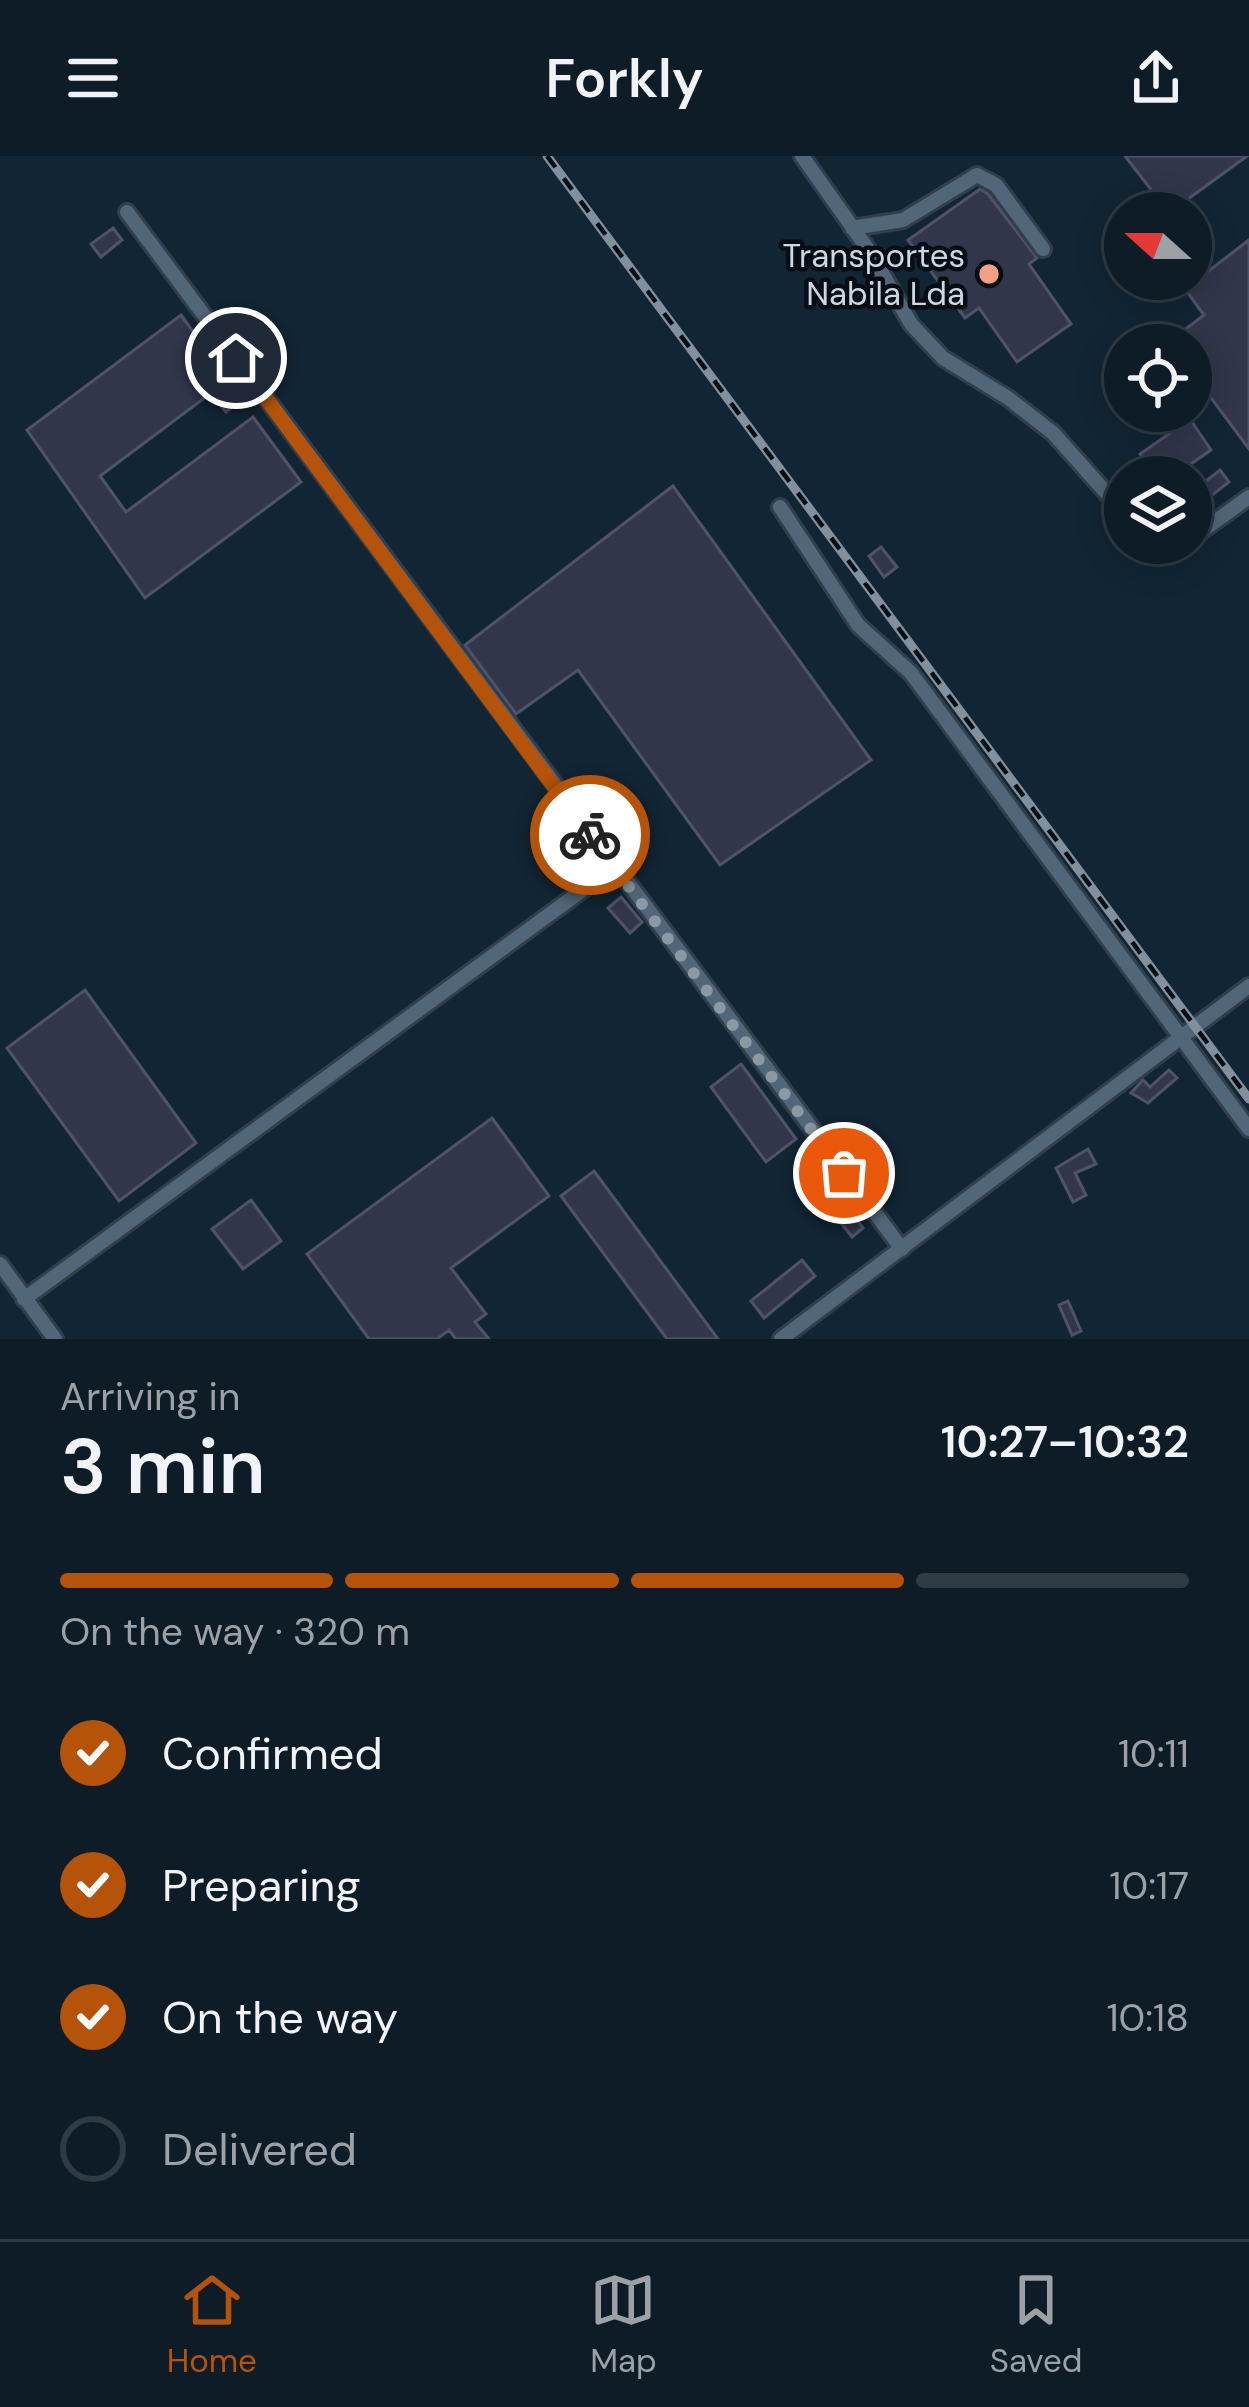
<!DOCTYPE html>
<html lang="en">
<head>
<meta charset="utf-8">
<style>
  :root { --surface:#0e1c27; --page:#17252f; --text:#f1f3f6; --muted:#9ba1a7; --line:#2e3a44; --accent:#b45309 }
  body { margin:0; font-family:"DM Sans",sans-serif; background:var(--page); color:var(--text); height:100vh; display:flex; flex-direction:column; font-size:45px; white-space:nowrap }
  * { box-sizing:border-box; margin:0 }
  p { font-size:39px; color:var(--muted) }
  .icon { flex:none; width:66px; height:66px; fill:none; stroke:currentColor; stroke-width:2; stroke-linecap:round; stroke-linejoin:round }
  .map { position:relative; height:1183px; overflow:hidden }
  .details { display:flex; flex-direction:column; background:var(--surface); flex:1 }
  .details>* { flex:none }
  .needle { width:78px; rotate:291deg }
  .controls { position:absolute; left:1104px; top:36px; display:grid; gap:24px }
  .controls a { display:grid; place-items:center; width:108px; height:108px; border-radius:50%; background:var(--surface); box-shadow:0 6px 30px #0003,0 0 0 3px var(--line); font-size:60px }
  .pin { position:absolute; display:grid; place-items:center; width:102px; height:102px; color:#fff; margin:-51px; border:6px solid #fff; border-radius:50%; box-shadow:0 3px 12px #0007 }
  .courier { position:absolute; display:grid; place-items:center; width:120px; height:120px; margin:-60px; border:9px solid #b45309; border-radius:50%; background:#fff; color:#222; box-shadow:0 3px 15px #0007 }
  .overview em { font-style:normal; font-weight:600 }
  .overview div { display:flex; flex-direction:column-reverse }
  .overview { display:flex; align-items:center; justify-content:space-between; height:204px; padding:0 60px }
  h1 { font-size:78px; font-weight:600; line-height:90px }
  .bar { display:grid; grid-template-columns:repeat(4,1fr); gap:18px 12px; align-content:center; height:144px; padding:0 60px }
  .bar i { height:15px; border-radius:9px; background:var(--line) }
  .bar .selected { background:var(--accent) }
  .bar p { grid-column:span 4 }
  ol { padding:0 60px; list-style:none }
  li { display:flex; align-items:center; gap:36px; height:132px }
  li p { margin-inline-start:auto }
  li .icon { padding:12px; border-radius:50%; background:var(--accent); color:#fff; stroke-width:4 }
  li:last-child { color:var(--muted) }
  li i { width:66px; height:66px; border:6px solid var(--line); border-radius:50% }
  header { display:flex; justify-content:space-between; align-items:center; height:156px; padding:0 60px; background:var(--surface); font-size:54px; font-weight:600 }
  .tabs { display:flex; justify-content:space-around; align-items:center; height:168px; border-top:3px solid var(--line); background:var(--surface); font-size:33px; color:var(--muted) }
  .tabs a { display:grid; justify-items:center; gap:6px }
  .tabs .selected { color:var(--accent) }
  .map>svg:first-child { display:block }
  .building { fill:#32364b; stroke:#4f536a; stroke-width:3 }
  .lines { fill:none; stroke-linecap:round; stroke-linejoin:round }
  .minor-casing { stroke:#313e4b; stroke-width:20 }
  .minor { stroke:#516678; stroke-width:14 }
  .rail-casing { stroke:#81909c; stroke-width:9 }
  .rail { stroke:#060d14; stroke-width:4.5; stroke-dasharray:14; stroke-linecap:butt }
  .done { stroke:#8b99a5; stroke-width:12; stroke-dasharray:0 21.6 }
  .route { stroke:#b45309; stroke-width:15 }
  .poi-dot { fill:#f2a081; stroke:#060d14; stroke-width:4.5 }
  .labels { text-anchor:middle; stroke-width:9; stroke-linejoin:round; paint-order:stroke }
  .poi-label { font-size:33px; fill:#ccd8e2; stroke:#060d14; text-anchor:end }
</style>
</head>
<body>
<header><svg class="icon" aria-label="menu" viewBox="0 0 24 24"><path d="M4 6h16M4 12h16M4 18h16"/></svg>Forkly<svg class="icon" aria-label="share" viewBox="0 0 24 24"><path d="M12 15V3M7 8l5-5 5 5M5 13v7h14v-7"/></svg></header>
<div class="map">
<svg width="1249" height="1183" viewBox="0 0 1249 1183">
  <rect width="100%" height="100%" fill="#122534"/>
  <!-- building -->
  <path class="building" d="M1125 0H1247L1169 57Z
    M980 33 988 38 1037 102 1029 108 1071 168 1017 206 979 152 965 162 908 84Z
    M113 72 122 84 101 101 91 88Z
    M1249 84V293L1191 215V189H1165L1204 159 1185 133Z
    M181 159 228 224 222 229 237 247 226 256 211 237 100 320 126 356 253 261 301 326 145 442 27 274Z
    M1190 263 1211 294 1172 321H1156L1140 298Z
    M1220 314 1229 326 1211 340 1202 328Z
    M673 330 871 604 720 709 578 514 516 558 465 489Z
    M881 391 897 411 884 421 869 400Z
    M621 741 642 766 630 777 608 752Z
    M85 834 196 987 119 1045 7 892Z
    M741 908 796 983 766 1006 711 931Z
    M1169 914 1177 922 1148 947 1131 937 1143 924 1150 931Z
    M492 962 549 1040 451 1112 486 1158 475 1166 489 1183H456L449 1174 437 1183H369L307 1098Z
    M1088 993 1096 1008 1075 1017 1086 1039 1073 1046 1056 1012Z
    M813 1005 863 1072 852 1081 825 1046 819 1051 795 1019Z
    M594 1015 718 1183H667L561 1040Z
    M251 1044 281 1085 243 1113 212 1073Z
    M802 1104 815 1120 764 1162 751 1145Z
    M1068 1145 1081 1175 1072 1179 1059 1149Z"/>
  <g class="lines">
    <!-- minor casing -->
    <g class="minor-casing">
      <path id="minor" d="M802 0 872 99 911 168 943 202 1008 242 1053 277 1125 358
        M127 56 902 1093
        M852 72 903 64 977 19 996 29 1043 93
        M780 351 858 469 911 517 1249 973
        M1191 383 1249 341
        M1155 387H1184
        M0 1108 55 1183
        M24 1143 614 711
        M781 1183 1249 830"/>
    </g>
    <!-- minor -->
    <use href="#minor" class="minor"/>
    <!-- rail casing -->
    <g class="rail-casing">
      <path id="rail" d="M547 0 1249 943"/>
    </g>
    <!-- rail -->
    <use href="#rail" class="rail"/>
  </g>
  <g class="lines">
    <!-- done -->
    <path class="done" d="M590 679 844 1017"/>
    <!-- route -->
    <path class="route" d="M236 202 590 679"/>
  </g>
  <!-- markers -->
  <circle class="poi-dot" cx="989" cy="118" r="12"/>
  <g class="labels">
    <!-- poi labels -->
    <g class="poi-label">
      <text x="965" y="111">Transportes<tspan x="965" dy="38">Nabila Lda</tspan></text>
    </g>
  </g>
</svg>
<div class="controls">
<a><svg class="needle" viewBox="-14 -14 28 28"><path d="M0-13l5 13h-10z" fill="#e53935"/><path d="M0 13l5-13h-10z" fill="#9ba1a7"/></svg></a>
<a><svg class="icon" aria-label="locate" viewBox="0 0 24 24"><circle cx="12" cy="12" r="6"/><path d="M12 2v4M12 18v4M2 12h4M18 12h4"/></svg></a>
<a><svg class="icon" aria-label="layers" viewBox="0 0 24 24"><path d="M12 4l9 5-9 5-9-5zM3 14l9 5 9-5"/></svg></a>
</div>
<div class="pin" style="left:844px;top:1017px;background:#ea580c"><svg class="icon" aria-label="bag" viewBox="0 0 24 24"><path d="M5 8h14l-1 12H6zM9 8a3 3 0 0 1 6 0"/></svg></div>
<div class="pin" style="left:236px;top:202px;background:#1f2937"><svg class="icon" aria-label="home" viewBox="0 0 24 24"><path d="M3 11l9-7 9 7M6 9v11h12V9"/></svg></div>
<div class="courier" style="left:590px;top:679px"><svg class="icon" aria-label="bike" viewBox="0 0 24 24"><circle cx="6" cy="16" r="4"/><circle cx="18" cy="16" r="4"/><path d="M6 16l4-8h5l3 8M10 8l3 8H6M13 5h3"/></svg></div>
</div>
<section class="details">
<div class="overview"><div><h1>3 min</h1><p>Arriving in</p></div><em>10:27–10:32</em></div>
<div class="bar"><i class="selected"></i><i class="selected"></i><i class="selected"></i><i></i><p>On the way · 320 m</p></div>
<ol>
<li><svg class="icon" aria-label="check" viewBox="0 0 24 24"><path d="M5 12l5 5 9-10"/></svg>Confirmed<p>10:11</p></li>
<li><svg class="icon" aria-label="check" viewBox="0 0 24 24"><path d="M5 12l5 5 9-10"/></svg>Preparing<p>10:17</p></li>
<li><svg class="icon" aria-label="check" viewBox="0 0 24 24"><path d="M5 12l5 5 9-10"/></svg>On the way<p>10:18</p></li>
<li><i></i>Delivered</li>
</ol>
</section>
<nav class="tabs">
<a class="selected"><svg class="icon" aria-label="home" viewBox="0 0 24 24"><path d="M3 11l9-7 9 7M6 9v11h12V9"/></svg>Home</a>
<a><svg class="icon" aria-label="map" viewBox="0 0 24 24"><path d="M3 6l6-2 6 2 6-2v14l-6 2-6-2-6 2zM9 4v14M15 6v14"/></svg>Map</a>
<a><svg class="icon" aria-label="saved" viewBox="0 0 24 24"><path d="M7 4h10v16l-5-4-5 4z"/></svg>Saved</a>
</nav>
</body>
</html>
